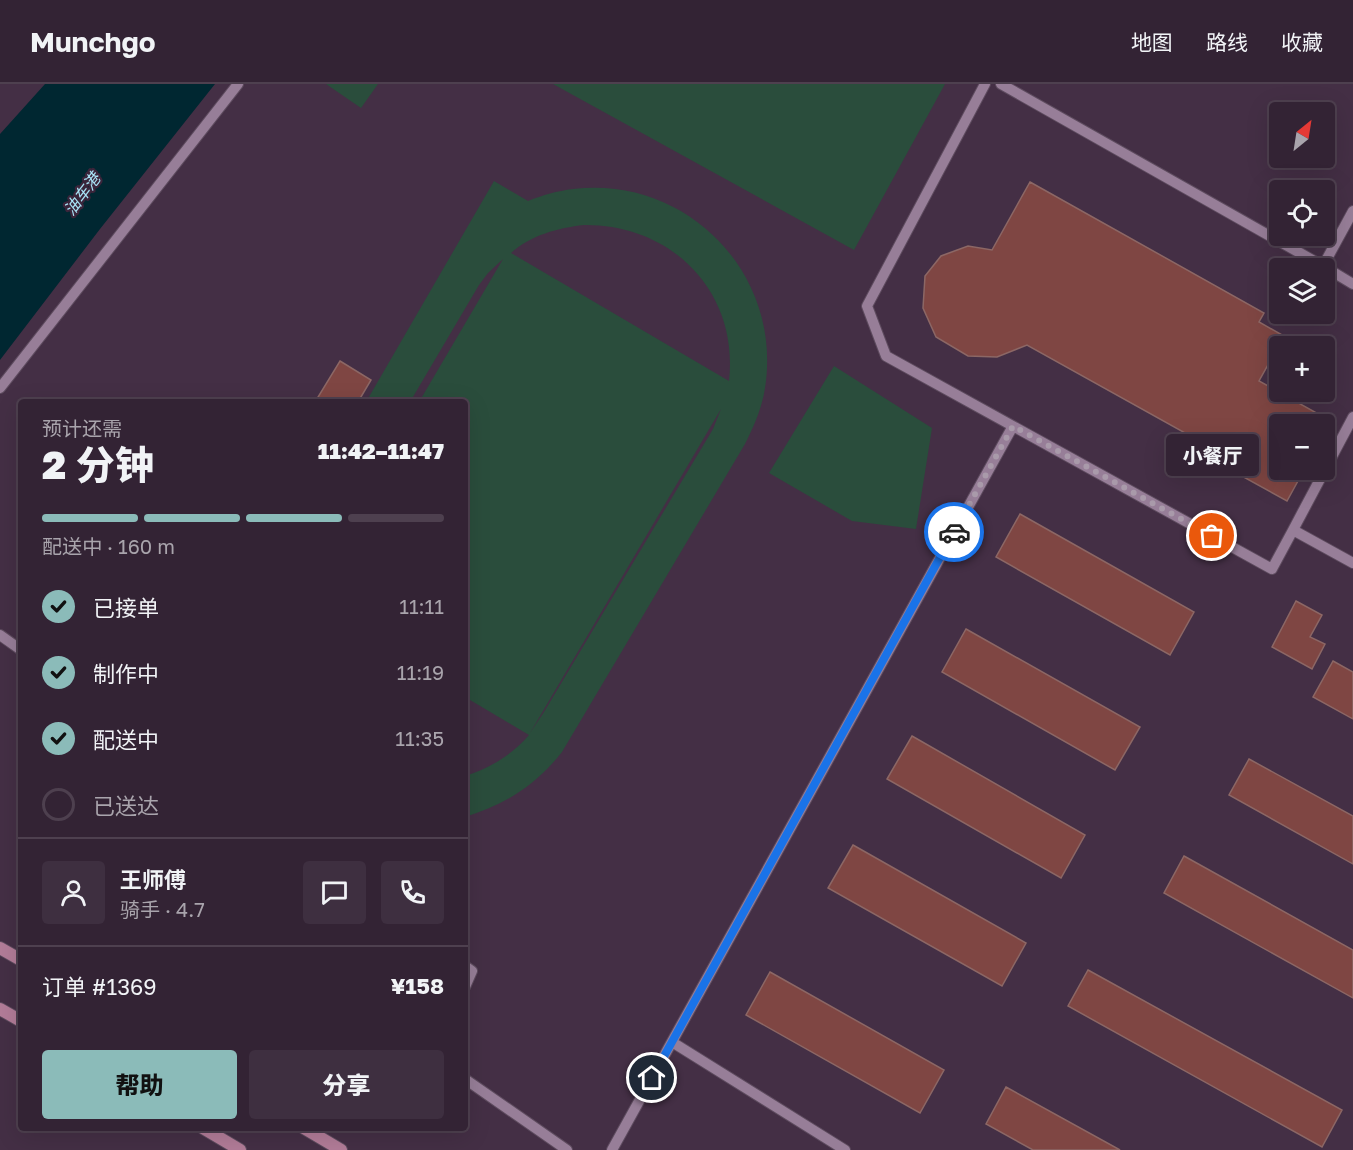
<!DOCTYPE html>
<html lang="zh">
<head>
<meta charset="utf-8">
<style>
  :root { --surface:#332334; --page:#3e2f40; --text:#f1f3f6; --muted:#a9a4ac; --line:#4e404f; --accent:#8bbbb9 }
  body { margin:0; font-family:"Golos Text","Noto Sans SC",sans-serif; background:var(--page); color:var(--text); height:100vh; display:flex; flex-direction:column; font-size:22px; white-space:nowrap }
  * { box-sizing:border-box; margin:0 }
  p { font-size:20px; color:var(--muted) }
  .icon { flex:none; width:33px; height:33px; fill:none; stroke:currentColor; stroke-width:2; stroke-linecap:round; stroke-linejoin:round }
  .map { position:relative; flex:1; overflow:hidden }
  .panel { position:absolute; left:18px; top:315px; width:450px; height:732px; display:flex; flex-direction:column; background:var(--surface); border-radius:6px; box-shadow:0 6px 24px #0002,0 0 0 2px var(--line) }
  .panel>* { flex:none }
  .needle { width:39px; rotate:30deg }
  .buttons { position:absolute; left:1269px; top:18px; display:grid; gap:12px }
  .buttons a { display:grid; place-items:center; width:66px; height:66px; border-radius:6px; background:var(--surface); box-shadow:0 6px 24px #0002,0 0 0 2px var(--line); font-size:30px }
  .pin { position:absolute; display:grid; place-items:center; width:51px; height:51px; color:#fff; margin:-26px; border:3px solid #fff; border-radius:50%; box-shadow:0 2px 6px #0007 }
  .courier { position:absolute; display:grid; place-items:center; width:60px; height:60px; margin:-30px; border:4px solid #1a73e8; border-radius:50%; background:#fff; color:#222; box-shadow:0 2px 8px #0007 }
  .bubble { position:absolute; height:42px; border-radius:6px; background:var(--surface); box-shadow:0 6px 24px #0002,0 0 0 2px var(--line); font-size:20px; font-weight:800; line-height:42px; text-align:center }
  .overview em { font-style:normal; font-weight:800 }
  .overview div { display:flex; flex-direction:column-reverse }
  .overview { display:flex; align-items:center; justify-content:space-between; height:102px; padding:0 24px }
  h1 { font-size:39px; font-weight:800; line-height:45px }
  .bar { display:grid; grid-template-columns:repeat(4,1fr); gap:9px 6px; align-content:center; height:72px; padding:0 24px }
  .bar i { height:8px; border-radius:4px; background:var(--line) }
  .bar .current { background:var(--accent) }
  .bar p { grid-column:span 4 }
  .line { display:flex; align-items:center; gap:15px; padding:0 24px; border-top:2px solid var(--line) }
  .line div { flex:1 }
  .round { display:grid; place-items:center; flex:none; width:63px; height:63px; border-radius:6px; background:var(--page) }
  ol { padding:0 24px; list-style:none }
  li { display:flex; align-items:center; gap:18px; height:66px }
  li p { margin-inline-start:auto }
  li .icon { padding:6px; border-radius:50%; background:var(--accent); color:#111; stroke-width:4 }
  li:last-child { color:var(--muted) }
  li i { width:33px; height:33px; border:3px solid var(--line); border-radius:50% }
  .action { display:flex; gap:12px; margin-top:auto; padding:12px 24px }
  .action a { flex:1; height:69px; border-radius:6px; background:var(--accent); color:#111; font-size:24px; font-weight:800; line-height:69px; text-align:center }
  .action a+a { background:var(--page); color:var(--text) }
  header { display:flex; align-items:center; gap:36px; box-sizing:border-box; height:84px; padding:0 30px; background:var(--surface); border-bottom:2px solid var(--line) }
  header strong { font-size:28px }
  nav { display:flex; gap:33px; margin-inline-start:auto; font-size:21px }
  .map>svg:first-child { display:block }
  .green { fill:#2a4d3c; fill-rule:evenodd }
  .water { fill:#002731 }
  .building { fill:#7f4643; stroke:#8c6765; stroke-width:1.5 }
  .lines { fill:none; stroke-linecap:round; stroke-linejoin:round }
  .service-casing { stroke:#5d4b5e; stroke-width:12 }
  .secondary-casing { stroke:#5d4b5e; stroke-width:14 }
  .service { stroke:#977e98; stroke-width:10 }
  .secondary { stroke:#b27c98; stroke-width:12 }
  .done { stroke:#a99aaa; stroke-width:6; stroke-dasharray:0 10.8 }
  .route { stroke:#1a73e8; stroke-width:8 }
  .labels { text-anchor:middle; stroke-width:4.5; stroke-linejoin:round; paint-order:stroke }
  .water-label { font-size:16px; font-style:italic; fill:#a9e4f7; stroke:#3a253b }
</style>
</head>
<body>
<header>
<strong>Munchgo</strong>
<nav><a>地图</a><a>路线</a><a>收藏</a></nav>
</header>
<div class="map">
<svg width="1353" height="1066" viewBox="0 0 1353 1066">
  <rect width="100%" height="100%" fill="#442f45"/>
  <!-- green -->
  <path class="green" d="M326 0H378L361 24Z
    M553 0H945L854 166Z
    M494 97 528 117C543 111 557 107 573 105 687 91 783 190 765 304 762 324 754 342 745 360L562 668C535 702 506 720 465 733V692C489 685 513 670 529 651L465 613V318H419L503 175 488 189 479 201 410 318H366ZM584 141C672 140 739 208 729 297L511 169C531 151 558 144 584 141ZM721 325 713 345 544 628 530 649Z
    M834 282 932 344 916 445 852 437 769 389Z"/>
  <!-- water -->
  <path class="water" d="M45 0H215L100 145 0 276V50Z"/>
  <!-- building -->
  <path class="building" d="M1030 98 1264 229 1259 238 1284 252 1259 297 1331 337 1324 349V340H1280V386H1304L1287 417 1209 374 1214 365 1027 261 997 273 968 272 936 253 923 224 925 192 941 172 968 162 992 166Z
    M340 277 371 296 358 318H315Z
    M1020 430 1194 528 1170 571 996 473Z
    M1296 517 1322 531 1310 553 1325 560 1312 585 1272 563Z
    M966 545 1140 643 1115 686 942 588Z
    M1333 577 1353 588V635L1313 613Z
    M912 652 1085 751 1061 794 887 695Z
    M1249 675 1353 732V780L1229 711Z
    M853 761 1026 859 1002 902 828 804Z
    M1184 772 1353 866V914L1164 809Z
    M1088 886 1342 1026 1322 1063 1068 922Z
    M770 888 944 986 920 1029 746 931Z
    M1006 1003 1120 1066H1033L986 1040Z"/>
  <g class="lines">
    <!-- service casing -->
    <g class="service-casing">
      <path id="service" d="M985 0 867 222 886 272 1272 485 1293 446 1353 479
        M1001 0 1323 182 1353 127
        M1323 182 1353 200
        M0 304 238 0
        M1293 446 1353 333
        M0 551 21 566
        M465 882 472 887 465 903
        M672 958 845 1066
        M465 995 567 1066
        M612 1066 1013 342"/>
    </g>
    <!-- secondary casing -->
    <g class="secondary-casing">
      <path id="secondary" d="M0 864 21 876
        M0 925 21 937
        M203 1044 240 1066
        M304 1044 341 1066"/>
    </g>
    <!-- service -->
    <use href="#service" class="service"/>
    <!-- secondary -->
    <use href="#secondary" class="secondary"/>
  </g>
  <g class="lines">
    <!-- done -->
    <path class="done" d="M954 448 1013 342 1212 452"/>
    <!-- route -->
    <path class="route" d="M652 994 954 448"/>
  </g>
  <g class="labels">
    <!-- water labels -->
    <g class="water-label">
      <text transform="translate(82 110) rotate(-53)" y="6">油车港</text>
    </g>
  </g>
</svg>
<div class="buttons">
<a><svg class="needle" viewBox="-14 -14 28 28"><path d="M0-13l5 13h-10z" fill="#e53935"/><path d="M0 13l5-13h-10z" fill="#a9a4ac"/></svg></a>
<a><svg class="icon" aria-label="locate" viewBox="0 0 24 24"><circle cx="12" cy="12" r="6"/><path d="M12 2v4M12 18v4M2 12h4M18 12h4"/></svg></a>
<a><svg class="icon" aria-label="layers" viewBox="0 0 24 24"><path d="M12 4l9 5-9 5-9-5zM3 14l9 5 9-5"/></svg></a>
<a>+</a>
<a>−</a>
</div>
<div class="pin" style="left:1212px;top:452px;background:#ea580c"><svg class="icon" aria-label="bag" viewBox="0 0 24 24"><path d="M5 8h14l-1 12H6zM9 8a3 3 0 0 1 6 0"/></svg></div>
<div class="pin" style="left:652px;top:994px;background:#1f2937"><svg class="icon" aria-label="home" viewBox="0 0 24 24"><path d="M3 11l9-7 9 7M6 9v11h12V9"/></svg></div>
<div class="courier" style="left:954px;top:448px"><svg class="icon" aria-label="car" viewBox="0 0 24 24"><path d="M5 17H2v-5l4-1 3-4h7l3 4 3 1v5h-3M9 17h6M6 11h13"/><circle cx="7" cy="17" r="2"/><circle cx="17" cy="17" r="2"/></svg></div>
<div class="bubble" style="left:1166px;top:350px;width:93px">小餐厅</div>
<section class="panel">
<div class="overview"><div><h1>2 分钟</h1><p>预计还需</p></div><em>11:42–11:47</em></div>
<div class="bar"><i class="current"></i><i class="current"></i><i class="current"></i><i></i><p>配送中 · 160 m</p></div>
<ol>
<li><svg class="icon" aria-label="check" viewBox="0 0 24 24"><path d="M5 12l5 5 9-10"/></svg>已接单<p>11:11</p></li>
<li><svg class="icon" aria-label="check" viewBox="0 0 24 24"><path d="M5 12l5 5 9-10"/></svg>制作中<p>11:19</p></li>
<li><svg class="icon" aria-label="check" viewBox="0 0 24 24"><path d="M5 12l5 5 9-10"/></svg>配送中<p>11:35</p></li>
<li><i></i>已送达</li>
</ol>
<div class="line" style="height:108px"><a class="round"><svg class="icon" aria-label="person" viewBox="0 0 24 24"><circle cx="12" cy="8" r="4"/><path d="M4 21q1-7 8-7t8 7"/></svg></a><div><b>王师傅</b><p>骑手 · 4.7</p></div><a class="round"><svg class="icon" aria-label="chat" viewBox="0 0 24 24"><path d="M4 5h16v11H9l-5 4z"/></svg></a><a class="round"><svg class="icon" aria-label="phone" viewBox="0 0 24 24"><path d="M5 4h4l2 5-3 2q2 4 5 5l2-3 5 2v4C11 20 4 13 5 4z"/></svg></a></div>
<div class="line" style="height:78px"><div>订单 #1369</div><b>¥158</b></div>
<div class="action"><a>帮助</a><a>分享</a></div>
</section>
</div>
</body>
</html>
